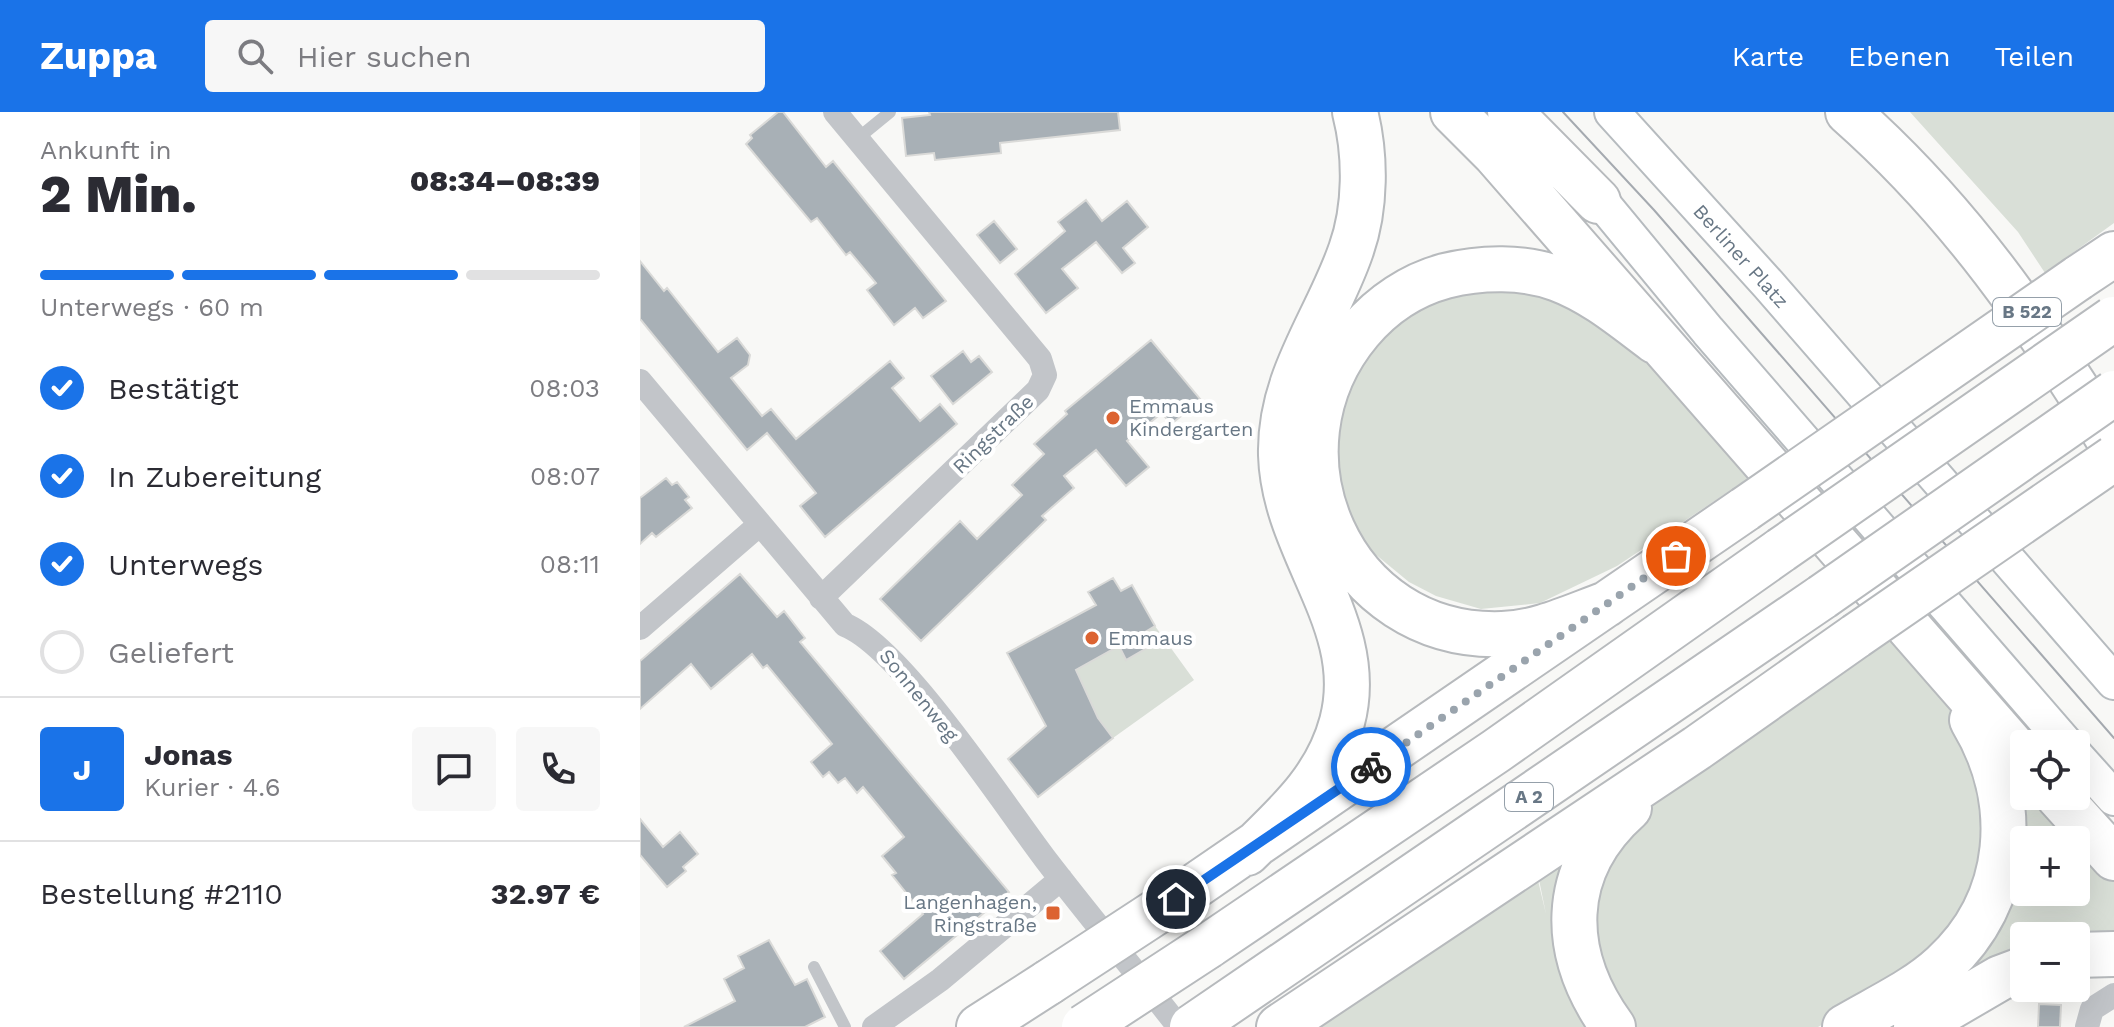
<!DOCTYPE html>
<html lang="de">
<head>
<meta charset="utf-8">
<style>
  :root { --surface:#fff; --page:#f7f7f7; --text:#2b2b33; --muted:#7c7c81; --line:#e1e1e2; --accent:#1a73e8 }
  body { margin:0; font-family:"Work Sans",sans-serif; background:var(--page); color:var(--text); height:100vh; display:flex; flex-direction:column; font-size:30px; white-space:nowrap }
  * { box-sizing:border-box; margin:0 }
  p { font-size:26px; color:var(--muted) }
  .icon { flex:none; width:44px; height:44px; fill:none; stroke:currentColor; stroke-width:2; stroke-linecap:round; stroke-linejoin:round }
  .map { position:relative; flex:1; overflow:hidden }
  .sheet { display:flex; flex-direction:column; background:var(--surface); width:640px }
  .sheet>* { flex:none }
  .tools { position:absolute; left:1370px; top:618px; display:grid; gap:16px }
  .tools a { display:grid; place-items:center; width:80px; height:80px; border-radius:8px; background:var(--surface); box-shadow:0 8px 32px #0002; font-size:40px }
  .pin { position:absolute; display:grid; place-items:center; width:68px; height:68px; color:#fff; margin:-34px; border:4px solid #fff; border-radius:50%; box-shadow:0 2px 8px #0007 }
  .courier { position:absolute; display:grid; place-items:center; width:80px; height:80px; margin:-40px; border:6px solid #1a73e8; border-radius:50%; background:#fff; color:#222; box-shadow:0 2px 10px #0007 }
  .headline em { font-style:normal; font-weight:800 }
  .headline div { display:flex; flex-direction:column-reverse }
  .headline { display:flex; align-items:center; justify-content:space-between; height:136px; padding:0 40px }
  h1 { font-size:52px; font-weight:800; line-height:60px }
  .bar { display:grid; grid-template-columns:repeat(4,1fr); gap:12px 8px; align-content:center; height:96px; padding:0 40px }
  .bar i { height:10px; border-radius:6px; background:var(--line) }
  .bar .on { background:var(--accent) }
  .bar p { grid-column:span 4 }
  .line { display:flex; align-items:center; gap:20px; padding:0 40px; border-top:2px solid var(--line) }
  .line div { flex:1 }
  .round { display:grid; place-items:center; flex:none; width:84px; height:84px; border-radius:8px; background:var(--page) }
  ol { padding:0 40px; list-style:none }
  li { display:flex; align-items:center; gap:24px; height:88px }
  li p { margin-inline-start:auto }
  li .icon { padding:8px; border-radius:50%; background:var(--accent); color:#fff; stroke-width:4 }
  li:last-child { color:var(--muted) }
  li i { width:44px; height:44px; border:4px solid var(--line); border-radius:50% }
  header { display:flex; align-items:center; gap:48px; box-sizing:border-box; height:112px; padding:0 40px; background:var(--accent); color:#fff }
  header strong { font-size:38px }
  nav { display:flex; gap:44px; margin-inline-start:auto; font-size:28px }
  .search { width:560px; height:72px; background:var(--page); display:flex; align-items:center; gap:20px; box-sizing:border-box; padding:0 28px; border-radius:8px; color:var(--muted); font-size:30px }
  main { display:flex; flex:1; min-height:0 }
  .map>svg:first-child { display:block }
  .green { fill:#d9dfd7; fill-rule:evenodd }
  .building { fill:#a8b0b6; stroke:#dadad8; stroke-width:2 }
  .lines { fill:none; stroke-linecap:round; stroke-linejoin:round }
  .secondary-casing { stroke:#b6bbbf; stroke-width:38 }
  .highway-casing { stroke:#b7babd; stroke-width:48 }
  .lane { stroke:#c2c5c9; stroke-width:12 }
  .street { stroke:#c2c5c9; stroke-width:24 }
  .secondary { stroke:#fff; stroke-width:34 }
  .highway { stroke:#fff; stroke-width:44 }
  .tram { stroke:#a5aab0; stroke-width:2 }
  .highway-bridge-casing { stroke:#b7babd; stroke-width:48; stroke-linecap:butt }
  .highway-bridge { stroke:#fff; stroke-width:44 }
  .done { stroke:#9aa4ad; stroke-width:8; stroke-dasharray:0 14.4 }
  .route { stroke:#1a73e8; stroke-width:10 }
  .poi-dot { fill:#dc6331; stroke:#fff; stroke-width:3 }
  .labels { text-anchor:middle; stroke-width:8; stroke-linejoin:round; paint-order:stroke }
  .shield { fill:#fff; stroke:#95a0aa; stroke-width:2 }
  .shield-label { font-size:18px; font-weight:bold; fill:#687785 }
  .street-label { font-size:20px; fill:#687785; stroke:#fff }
  .poi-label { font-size:20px; fill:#687785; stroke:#fff; text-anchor:start }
</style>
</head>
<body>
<header>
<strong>Zuppa</strong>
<div class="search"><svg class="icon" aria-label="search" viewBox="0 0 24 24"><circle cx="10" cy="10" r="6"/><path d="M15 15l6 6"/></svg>Hier suchen</div>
<nav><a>Karte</a><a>Ebenen</a><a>Teilen</a></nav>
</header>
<main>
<section class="sheet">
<div class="headline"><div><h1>2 Min.</h1><p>Ankunft in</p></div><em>08:34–08:39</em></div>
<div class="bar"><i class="on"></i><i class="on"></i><i class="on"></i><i></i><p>Unterwegs · 60 m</p></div>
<ol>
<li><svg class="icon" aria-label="check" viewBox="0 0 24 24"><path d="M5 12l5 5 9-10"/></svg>Bestätigt<p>08:03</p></li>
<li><svg class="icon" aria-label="check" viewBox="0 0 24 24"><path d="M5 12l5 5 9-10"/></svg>In Zubereitung<p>08:07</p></li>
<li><svg class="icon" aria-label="check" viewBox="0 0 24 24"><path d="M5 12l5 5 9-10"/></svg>Unterwegs<p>08:11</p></li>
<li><i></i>Geliefert</li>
</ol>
<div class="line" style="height:144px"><b class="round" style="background:var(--accent);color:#fff">J</b><div><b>Jonas</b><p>Kurier · 4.6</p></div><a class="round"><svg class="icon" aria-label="chat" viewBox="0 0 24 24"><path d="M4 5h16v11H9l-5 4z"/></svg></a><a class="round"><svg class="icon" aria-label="phone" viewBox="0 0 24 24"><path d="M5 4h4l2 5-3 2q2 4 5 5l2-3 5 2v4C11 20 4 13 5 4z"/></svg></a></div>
<div class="line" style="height:104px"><div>Bestellung #2110</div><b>32.97 €</b></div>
</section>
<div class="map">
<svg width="1474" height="915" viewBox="0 0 1474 915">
  <rect width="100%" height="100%" fill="#f8f8f6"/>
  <!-- green -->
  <path class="green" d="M1270 0H1474V111L1405 161 1378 120Z
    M868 166 980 215 1112 364 977 454 900 491 841 497 796 484 769 470 718 428 689 341 722 234 755 199Z
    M515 514 554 568 473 626 458 606 436 558 479 534 487 547 512 533 505 520Z
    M1252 519 1315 594 1351 670 1332 798 1246 877 1178 915H992L986 911 944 800 992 703Z
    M1384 662V684H1404L1474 764V828L1384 824V842L1251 915H1225L1311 859 1374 664ZM1384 728H1436V780H1384Z
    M942 726 959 915H668L896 760 906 802 897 758Z"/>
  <!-- building -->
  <path class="building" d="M138 0H143L186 55 193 49 306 189 283 206 275 196 254 213 227 178 236 171 210 140 206 143 177 106 171 110 106 32 112 26 110 23Z
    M289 0H478L480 18 360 31 361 41 295 48 294 41 266 44 262 6 290 3Z
    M446 88 462 109 487 89 508 115 483 136 495 151 482 161 456 130 422 157 438 176 406 201 375 162 425 119 418 110Z
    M354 109 377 137 360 151 337 123Z
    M0 149 24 179 27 176 78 240 97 226 110 243 108 253 91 266 122 304 131 297 156 327 250 249 264 266 252 276 280 309 300 292 317 312 185 425 160 394 176 381 127 321 107 338 0 207Z
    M511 228 561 288 531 312 522 301 487 329 509 355 486 374 456 338 424 364 434 376 402 404 406 408 281 529 240 487 320 409 337 427 382 383 372 373 404 342 394 332 427 302 425 299Z
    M323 239 331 250 339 244 352 260 313 292 291 264Z
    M26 366 32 373 37 370 49 385 45 388 52 396 16 425 12 421 0 432V386Z
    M100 462 137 505 144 499 165 526 160 530 369 780 264 867 240 839 283 802 252 763 256 761 242 744 264 725 223 675 217 681 205 666 198 671 189 660 183 665 171 650 192 632 127 553 123 556 112 542 71 577 51 552 0 597V549Z
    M473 466 481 479 492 473 515 514 505 520 512 533 486 548 479 534 436 558 458 606 473 626 398 685 368 647 406 614 367 541 456 493 448 480Z
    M0 707 23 735 40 720 58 742 43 755 46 759 27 775 0 743Z
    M129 828 155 873 167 867 185 905 165 915H44L95 889 84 867 104 856 98 844Z
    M1399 892 1421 893 1420 915H1398Z"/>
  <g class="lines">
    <!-- secondary casing -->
    <g class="secondary-casing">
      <path id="secondary" d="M972 0 1128 172 1474 570
        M945 70 1068 219 1426 632
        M1436 644 1474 686"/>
    </g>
    <!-- highway casing -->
    <g class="highway-casing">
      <path id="highway" d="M813 0 855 42 1384 647
        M870 0 958 89
        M1208 0C1320 99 1396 210 1474 336
        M1438 166 1474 142
        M967 492C933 504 899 521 862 522 701 528 619 339 720 219 742 193 772 173 805 164 841 155 884 154 918 167 955 181 984 206 1015 229
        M1418 684 1474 746
        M607 741C647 702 687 667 702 610 728 513 644 441 641 343 639 265 687 208 711 138 726 96 726 43 715 0
        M536 787 1105 397
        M568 834 856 639 1141 438
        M1436 843 1474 842
        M339 915 409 870
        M552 915 1182 485
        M639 915 1057 636 1216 524
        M973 915C920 842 918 759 989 696
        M1205 915C1237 896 1275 879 1303 853 1374 788 1381 689 1332 608
        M1276 915 1360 866 1384 857"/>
    </g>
    <!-- lane -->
    <path class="lane" d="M217 27 250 0
      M174 855 205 915"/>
    <!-- street -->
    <path class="street" d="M0 269 205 513C261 535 365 694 406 748 449 804 495 859 539 915
      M181 486 398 278 405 263 400 247 195 0
      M0 516 119 413
      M234 915 300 868 421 767
      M1447 915 1452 897 1474 883"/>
    <!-- secondary -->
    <use href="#secondary" class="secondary"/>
    <!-- highway -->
    <use href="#highway" class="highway"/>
    <!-- tram -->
    <path class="tram" d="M923 0 1014 98 1474 626"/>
    <!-- highway-bridge casing -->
    <g class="highway-bridge-casing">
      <path id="highway-bridge" d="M1105 397 1438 166
        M1141 438 1473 207
        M1182 485 1474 281
        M1216 524 1474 346
        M409 870 536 787
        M444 915 568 834"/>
    </g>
    <!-- highway-bridge -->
    <use href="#highway-bridge" class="highway-bridge"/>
  </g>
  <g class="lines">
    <!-- done -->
    <path class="done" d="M731 655 1036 444"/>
    <!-- route -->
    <path class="route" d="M536 787 731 655"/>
  </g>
  <!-- markers -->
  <g class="poi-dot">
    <circle cx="473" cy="306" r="8"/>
    <circle cx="452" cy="526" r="8"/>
    <rect x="405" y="793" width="16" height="16" rx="4"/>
  </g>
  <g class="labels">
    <!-- shield labels -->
    <g class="shield">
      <rect x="1353" y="186" width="68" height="28" rx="6"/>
      <rect x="865" y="671" width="48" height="28" rx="6"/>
    </g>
    <g class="shield-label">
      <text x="1387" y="206">B 522</text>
      <text x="889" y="691">A 2</text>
    </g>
    <!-- street labels -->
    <g class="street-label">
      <text transform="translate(1101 144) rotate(48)" y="7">Berliner Platz</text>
      <text transform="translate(353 322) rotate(-44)" y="7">Ringstraße</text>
      <text transform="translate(279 583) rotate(51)" y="7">Sonnenweg</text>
    </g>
    <!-- poi labels -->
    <g class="poi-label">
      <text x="489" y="301">Emmaus<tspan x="489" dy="23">Kindergarten</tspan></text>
      <text x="468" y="533">Emmaus</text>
      <text x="397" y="797" text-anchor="end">Langenhagen,<tspan x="397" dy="23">Ringstraße</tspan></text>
    </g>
  </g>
</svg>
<div class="tools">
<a><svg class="icon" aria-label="locate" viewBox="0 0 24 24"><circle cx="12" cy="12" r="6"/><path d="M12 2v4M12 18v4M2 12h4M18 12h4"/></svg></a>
<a>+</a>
<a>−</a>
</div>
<div class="pin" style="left:1036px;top:444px;background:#ea580c"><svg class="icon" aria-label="bag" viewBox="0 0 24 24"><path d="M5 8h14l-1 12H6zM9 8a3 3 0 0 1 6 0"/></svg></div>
<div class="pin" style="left:536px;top:787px;background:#1f2937"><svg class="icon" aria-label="home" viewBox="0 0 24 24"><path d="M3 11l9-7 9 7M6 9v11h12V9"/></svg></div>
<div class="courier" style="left:731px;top:655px"><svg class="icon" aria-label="bike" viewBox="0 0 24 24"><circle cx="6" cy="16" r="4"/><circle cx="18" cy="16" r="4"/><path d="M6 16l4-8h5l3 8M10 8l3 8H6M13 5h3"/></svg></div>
</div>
</main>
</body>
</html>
